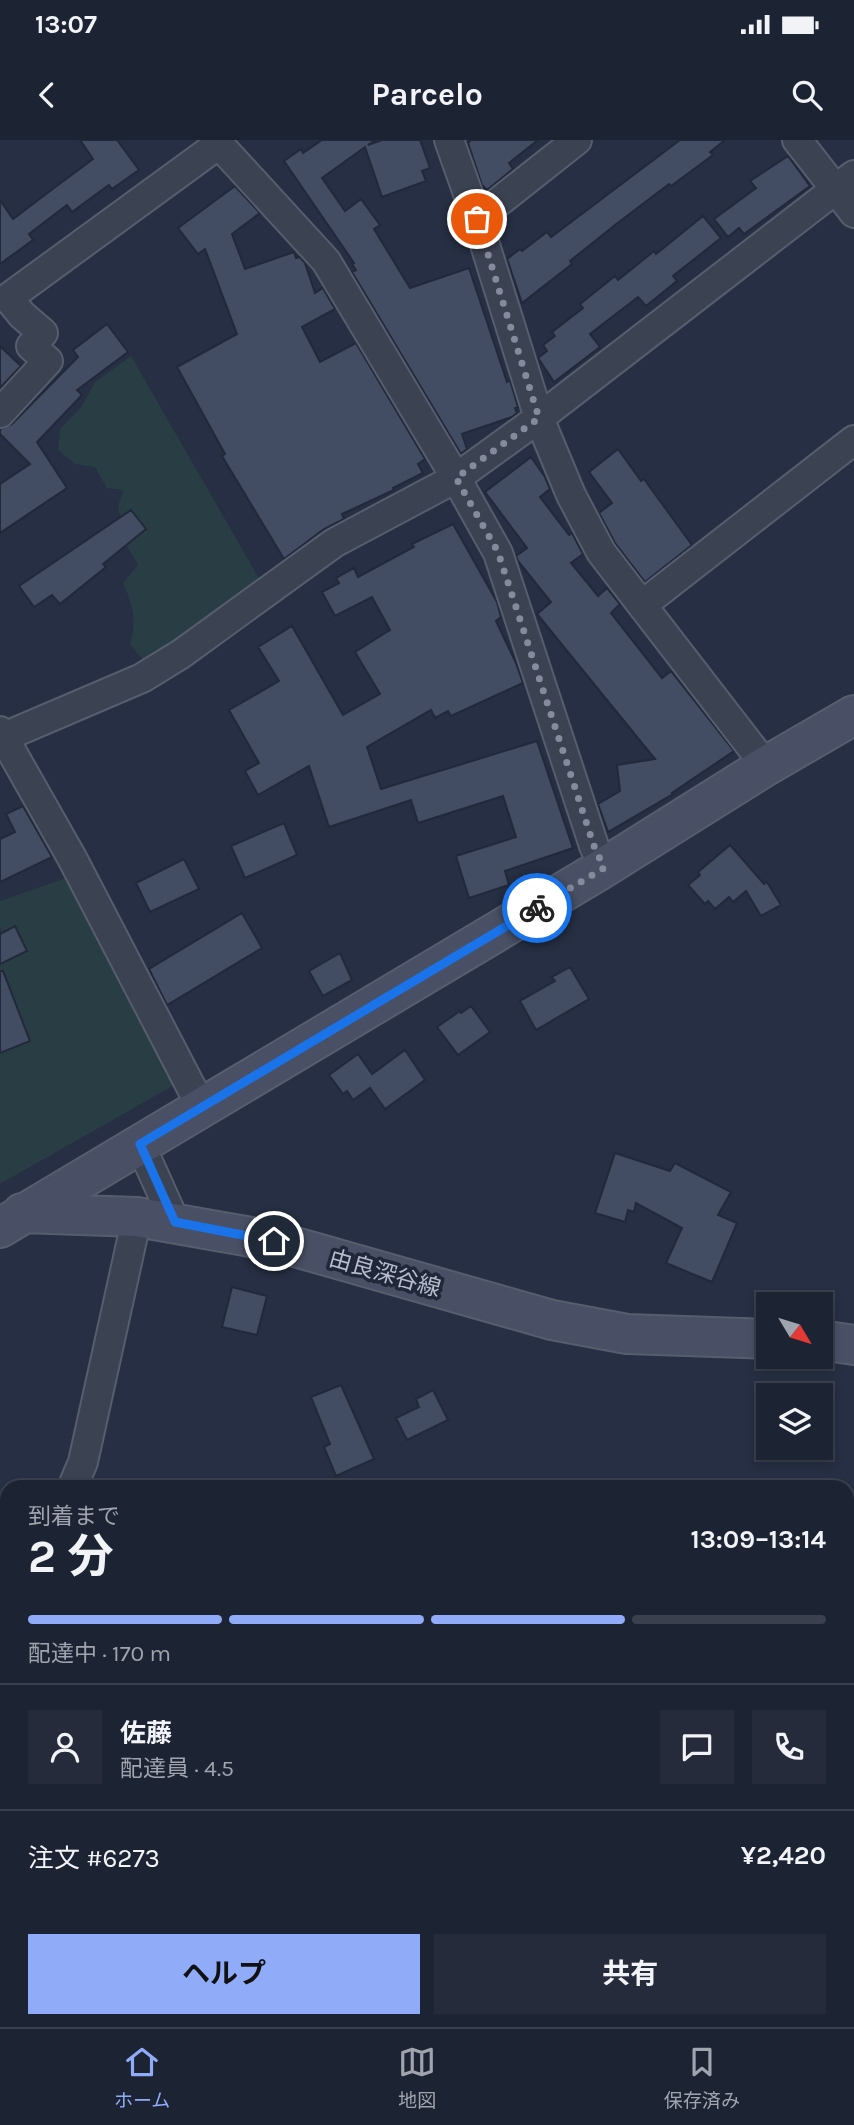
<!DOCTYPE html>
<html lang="ja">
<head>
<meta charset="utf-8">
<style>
  :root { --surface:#1c2332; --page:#252b3a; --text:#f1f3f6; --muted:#a0a4ac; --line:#3a404d; --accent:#90acf9 }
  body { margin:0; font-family:Karla,"Noto Sans JP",sans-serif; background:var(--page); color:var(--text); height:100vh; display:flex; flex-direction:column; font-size:26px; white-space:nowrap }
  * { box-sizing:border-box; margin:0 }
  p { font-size:23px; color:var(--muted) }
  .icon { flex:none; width:38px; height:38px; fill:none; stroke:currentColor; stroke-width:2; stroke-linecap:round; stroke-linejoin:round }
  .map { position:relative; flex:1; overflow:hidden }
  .drawer { position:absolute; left:0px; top:1340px; width:854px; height:548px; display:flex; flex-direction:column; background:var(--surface); border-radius:21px 21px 0 0; box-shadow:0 4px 10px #0003,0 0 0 2px var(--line) }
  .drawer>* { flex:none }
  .needle { width:46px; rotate:128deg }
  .fabs { position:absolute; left:756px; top:1152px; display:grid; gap:14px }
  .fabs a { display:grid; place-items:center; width:77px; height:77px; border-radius:0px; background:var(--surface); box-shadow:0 4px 10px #0003,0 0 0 2px var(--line); font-size:35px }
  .pin { position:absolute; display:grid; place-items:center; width:60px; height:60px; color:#fff; margin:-30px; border:4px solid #fff; border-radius:50%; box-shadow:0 2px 7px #0007 }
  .courier { position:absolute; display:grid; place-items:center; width:70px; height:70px; margin:-35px; border:5px solid #1a73e8; border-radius:50%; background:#fff; color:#222; box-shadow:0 2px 9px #0007 }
  .head em { font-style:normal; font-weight:700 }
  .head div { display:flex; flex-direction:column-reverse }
  .head { display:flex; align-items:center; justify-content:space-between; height:119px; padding:0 28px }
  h1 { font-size:46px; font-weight:700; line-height:52px }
  .bar { display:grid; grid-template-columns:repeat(4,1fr); gap:10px 7px; align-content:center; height:84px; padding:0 28px }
  .bar i { height:9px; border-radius:5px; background:var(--line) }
  .bar .on { background:var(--accent) }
  .bar p { grid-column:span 4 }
  .line { display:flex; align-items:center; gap:18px; padding:0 28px; border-top:2px solid var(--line) }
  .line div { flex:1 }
  .round { display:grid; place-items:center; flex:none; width:74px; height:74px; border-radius:0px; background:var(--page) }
  .cta { display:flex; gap:14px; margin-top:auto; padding:14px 28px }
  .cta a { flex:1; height:80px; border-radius:0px; background:var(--accent); color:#111; font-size:28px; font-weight:700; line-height:80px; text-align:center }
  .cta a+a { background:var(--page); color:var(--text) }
  .status { display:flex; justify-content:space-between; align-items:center; height:49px; padding:0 35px; background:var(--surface); direction:ltr }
  .status svg { height:19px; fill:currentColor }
  header { display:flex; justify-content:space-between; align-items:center; height:91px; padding:0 28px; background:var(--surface); font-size:32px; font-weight:700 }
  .dock { display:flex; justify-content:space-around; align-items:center; height:98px; border-top:2px solid var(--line); background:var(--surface); font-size:19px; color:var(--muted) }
  .dock a { display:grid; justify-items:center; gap:4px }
  .dock .on { color:var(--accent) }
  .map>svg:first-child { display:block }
  .green { fill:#293d44 }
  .building { fill:#424c63; stroke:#21293a; stroke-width:2 }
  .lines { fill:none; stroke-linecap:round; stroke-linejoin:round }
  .street-casing { stroke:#565d6d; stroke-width:32 }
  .secondary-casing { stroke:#565d6d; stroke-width:42 }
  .street { stroke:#3b4252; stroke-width:28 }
  .secondary { stroke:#495065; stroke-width:38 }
  .done { stroke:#858b9c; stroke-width:7; stroke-dasharray:0 12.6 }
  .route { stroke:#1a73e8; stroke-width:9 }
  .labels { text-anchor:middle; stroke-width:7; stroke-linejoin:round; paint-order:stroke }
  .street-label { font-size:23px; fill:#b8bdcc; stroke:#1f2738 }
</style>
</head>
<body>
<div class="status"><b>13:07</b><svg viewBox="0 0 49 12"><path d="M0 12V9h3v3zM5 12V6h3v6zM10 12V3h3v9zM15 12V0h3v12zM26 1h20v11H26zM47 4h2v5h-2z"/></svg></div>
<header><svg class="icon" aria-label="back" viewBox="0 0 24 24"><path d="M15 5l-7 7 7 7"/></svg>Parcelo<svg class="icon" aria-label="search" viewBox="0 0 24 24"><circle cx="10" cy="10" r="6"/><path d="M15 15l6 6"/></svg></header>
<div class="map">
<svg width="854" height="1887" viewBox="0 0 854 1887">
  <rect width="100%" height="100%" fill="#262f43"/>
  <!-- green -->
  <path class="green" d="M131 216 260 440 147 525 130 504C137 480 133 466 123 443L138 425 127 406 118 367 123 350 107 348 95 327 75 324 58 310 60 289 82 266 95 242Z
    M69 737 176 944 0 1044V810L4 805 0 786V761Z"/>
  <!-- building -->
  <path class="building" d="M80 0H117L139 30 112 49 109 45 72 72 67 65 29 94 33 100 0 124V60L13 79 54 48 93 19Z
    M322 0H375L368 5 382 0H420L430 28 422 31 426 41 382 57 365 7 322 38 345 71 361 59 380 85 374 89 410 148 469 128 507 242 510 240 518 267 515 268 517 273 512 277 462 294 467 309 461 314 352 132 356 130 352 124 354 123 284 21 301 9 303 13Z
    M471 0H538L509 23 513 29 487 50 482 45 468 3Z
    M680 0H725L710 12 713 15 671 46 669 44 615 85 570 121 572 124 522 163 507 119 520 109 522 111 547 92 551 97Z
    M788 16 810 46 744 94 739 88 728 97 714 79 756 48 750 41Z
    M235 46 260 73 232 94 245 129 294 112 296 118 300 117 305 123 315 153 323 148 335 169 302 187 320 222 356 203 425 319 418 324 423 333 393 348 394 350 342 374 344 379 324 389 284 419 222 316 225 314 177 227 237 194 205 109 198 114 178 88Z
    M703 76 721 98 673 136 677 141 646 166 638 157 590 194 600 207 554 242 538 218 547 211 543 205 555 196 552 192 583 168 580 164 615 136 618 140 654 111 656 114Z
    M107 184 128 212 77 250 82 255 37 302 67 348 0 393V344L30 324 0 294V289L12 284 78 217 73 210Z
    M0 206 21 226 0 248Z
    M618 309 641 341 644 339 692 405 645 442 615 403 599 373 612 363 589 332Z
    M531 317 545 337 550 349 540 357 569 395 572 393 583 414 571 423 598 456 607 448 620 464 611 473 662 538 671 531 734 611 672 653 673 654 608 692 598 664 620 651 617 625 655 619 537 474 551 462 518 421 516 416 527 408 485 352Z
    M131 370 146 389 103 424 106 427 60 464 52 455 34 467 19 446Z
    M453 384 497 462 501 477 496 481 516 523 523 543 451 576 448 571 435 578 431 570 367 607 381 649 537 601 573 708 505 731 509 745 469 758 456 716 516 697 503 656 418 683 411 660 329 687 309 626 258 655 245 631 259 623 229 570 279 541 258 507 292 486 343 575 380 554 355 512 390 490 372 457 335 476 322 452 339 443 336 438 354 428 358 437 414 407 412 404Z
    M23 666 52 717 0 742V699L15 692 6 674Z
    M284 683 297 715 245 738 231 706Z
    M730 705 764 744 767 742 781 765 761 776 746 751 733 762 729 757 715 769 708 761 705 764 688 745 700 735 698 732Z
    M184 719 199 749 150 772 136 743Z
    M242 773 262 808 167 865 149 829Z
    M15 786 27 811 0 824V794Z
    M340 813 352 840 323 856 309 831Z
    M570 827 589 859 536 890 520 861 555 841 552 837Z
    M0 831H3L30 901 0 913Z
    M471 866 490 892 458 915 437 887 460 871 461 873Z
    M405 910 425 940 385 969 370 948 353 960 347 951 343 954 329 935 358 914 372 934Z
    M615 1013 670 1031 675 1023 731 1052 718 1075 737 1083 712 1142 666 1123 682 1088 636 1063 634 1072 628 1070 625 1082 595 1073Z
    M232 1147 267 1156 257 1195 222 1187Z
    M341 1245 374 1319 336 1336 324 1307 330 1304 311 1257Z
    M433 1250 448 1280 407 1300 396 1278 419 1267 416 1259Z"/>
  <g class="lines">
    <!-- street casing -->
    <g class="street-casing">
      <path id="street" d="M215 0 326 121 456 338 498 413 594 706 604 728
        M449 0 477 79 539 278 571 355 601 412 766 626
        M797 0 854 73
        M477 79 577 0
        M0 273 48 221 31 206 43 193 22 175 8 158 219 4
        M642 465 854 300
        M0 591 72 718 202 968
        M4 597 142 538 181 514 334 403 456 338 539 278 854 35
        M140 1004 175 1082
        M72 1348 83 1322 137 1077
        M847 1786 854 1781
        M139 1881 147 1887
        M820 1881 824 1887
        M710 1887 718 1881"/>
    </g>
    <!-- secondary casing -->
    <g class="secondary-casing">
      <path id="secondary" d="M22 1073 137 1077 274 1101 552 1180 627 1194 768 1199
        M0 1088 600 730 766 626 854 575
        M821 1200 854 1205"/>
    </g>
    <!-- street -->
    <use href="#street" class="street"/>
    <!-- secondary -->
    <use href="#secondary" class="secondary"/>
  </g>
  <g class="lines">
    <!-- done -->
    <path class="done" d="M477 79 539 278 456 338 498 412 594 706 604 728 537 768"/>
    <!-- route -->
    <path class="route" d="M274 1101 175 1082 140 1004 537 768"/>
  </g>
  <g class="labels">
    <!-- street labels -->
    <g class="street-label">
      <text transform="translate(385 1133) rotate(16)" y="8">由良深谷線</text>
    </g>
  </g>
</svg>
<div class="fabs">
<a><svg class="needle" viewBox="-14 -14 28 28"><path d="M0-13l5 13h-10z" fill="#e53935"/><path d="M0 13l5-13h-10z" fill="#a0a4ac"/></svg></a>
<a><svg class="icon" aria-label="layers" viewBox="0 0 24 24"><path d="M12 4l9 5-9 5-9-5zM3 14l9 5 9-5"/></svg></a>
</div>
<div class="pin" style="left:477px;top:79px;background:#ea580c"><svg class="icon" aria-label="bag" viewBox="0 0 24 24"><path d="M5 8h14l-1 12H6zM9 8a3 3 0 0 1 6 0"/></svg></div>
<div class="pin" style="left:274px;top:1101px;background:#1f2937"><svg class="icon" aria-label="home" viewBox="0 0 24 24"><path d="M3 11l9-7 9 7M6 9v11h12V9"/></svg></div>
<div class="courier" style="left:537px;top:768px"><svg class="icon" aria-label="bike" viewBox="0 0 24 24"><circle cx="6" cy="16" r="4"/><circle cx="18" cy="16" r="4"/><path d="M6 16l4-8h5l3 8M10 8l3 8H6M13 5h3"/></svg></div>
<section class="drawer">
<div class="head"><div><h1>2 分</h1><p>到着まで</p></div><em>13:09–13:14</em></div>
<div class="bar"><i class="on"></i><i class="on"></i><i class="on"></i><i></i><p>配達中 · 170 m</p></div>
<div class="line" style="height:126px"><a class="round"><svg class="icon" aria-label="person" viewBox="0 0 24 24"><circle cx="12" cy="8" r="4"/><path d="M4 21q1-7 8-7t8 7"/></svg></a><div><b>佐藤</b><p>配達員 · 4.5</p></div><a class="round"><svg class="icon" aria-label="chat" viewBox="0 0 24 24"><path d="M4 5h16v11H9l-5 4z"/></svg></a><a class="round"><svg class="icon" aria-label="phone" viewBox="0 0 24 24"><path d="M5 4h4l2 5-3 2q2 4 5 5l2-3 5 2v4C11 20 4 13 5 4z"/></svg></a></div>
<div class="line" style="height:91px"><div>注文 #6273</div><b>¥2,420</b></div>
<div class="cta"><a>ヘルプ</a><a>共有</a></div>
</section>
</div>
<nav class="dock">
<a class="on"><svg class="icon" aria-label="home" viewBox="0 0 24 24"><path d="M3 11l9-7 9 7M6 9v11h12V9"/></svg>ホーム</a>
<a><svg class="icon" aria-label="map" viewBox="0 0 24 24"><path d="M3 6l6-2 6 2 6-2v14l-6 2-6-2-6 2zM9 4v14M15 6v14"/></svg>地図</a>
<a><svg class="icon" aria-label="saved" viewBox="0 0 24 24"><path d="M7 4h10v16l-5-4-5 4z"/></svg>保存済み</a>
</nav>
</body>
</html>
